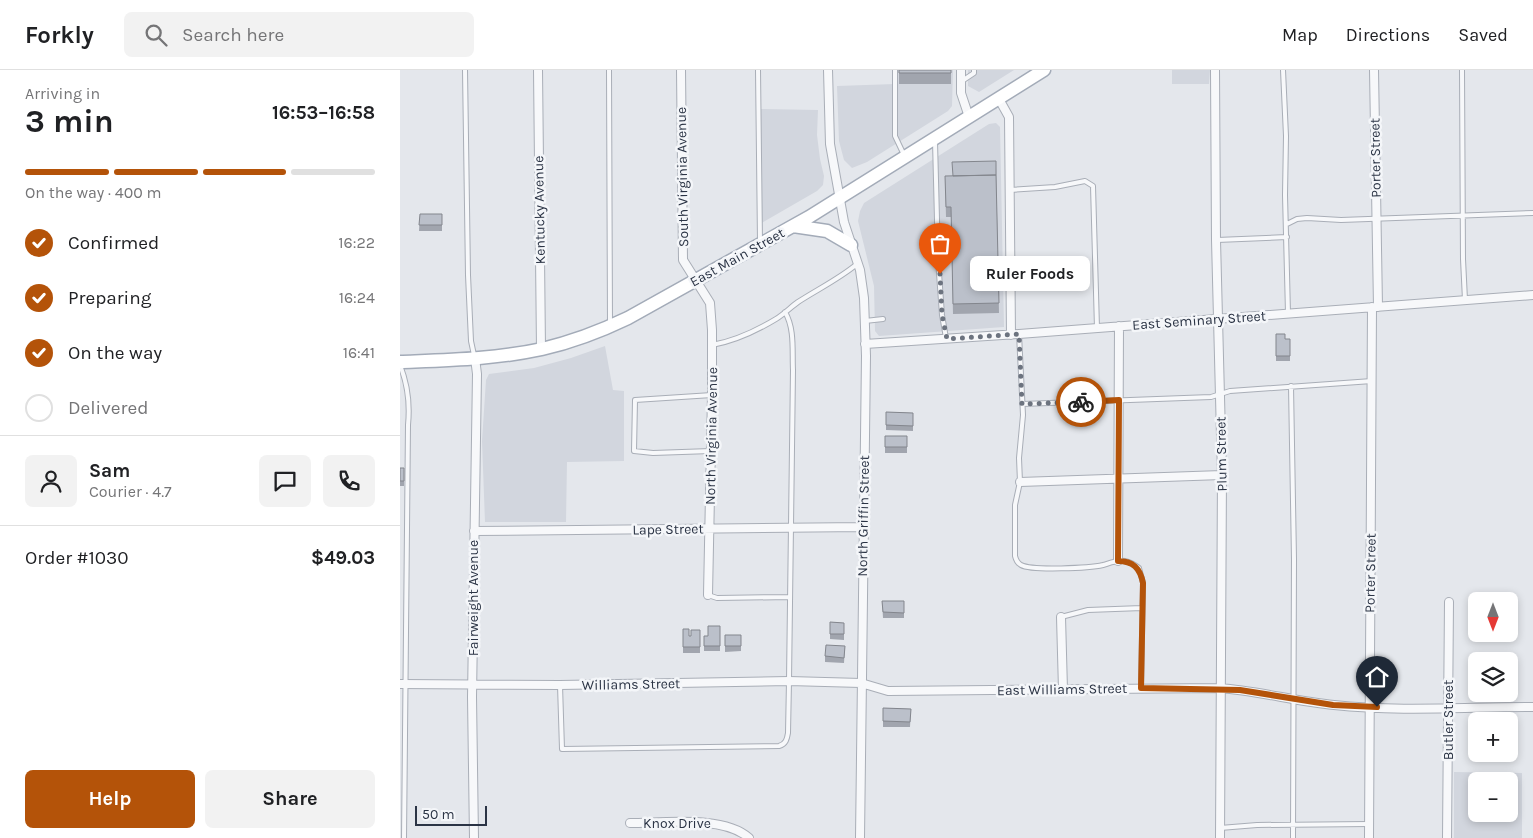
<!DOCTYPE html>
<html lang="en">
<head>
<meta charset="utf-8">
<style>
  :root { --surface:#fff; --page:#f2f2f2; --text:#202124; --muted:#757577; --line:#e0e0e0; --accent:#b45309 }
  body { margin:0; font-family:Karla,sans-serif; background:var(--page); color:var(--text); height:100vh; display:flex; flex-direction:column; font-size:19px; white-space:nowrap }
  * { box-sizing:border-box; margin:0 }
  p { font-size:16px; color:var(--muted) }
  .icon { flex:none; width:28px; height:28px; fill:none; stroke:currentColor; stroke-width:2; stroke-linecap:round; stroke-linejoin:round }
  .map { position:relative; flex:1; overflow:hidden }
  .details { display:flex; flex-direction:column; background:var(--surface); width:400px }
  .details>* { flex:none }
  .needle { width:32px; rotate:180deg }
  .tools { position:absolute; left:1068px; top:522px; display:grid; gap:10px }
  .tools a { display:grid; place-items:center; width:50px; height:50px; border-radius:8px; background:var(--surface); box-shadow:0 2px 8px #0003; font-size:25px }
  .scale { position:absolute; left:15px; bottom:12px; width:72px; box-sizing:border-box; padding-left:5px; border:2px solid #2b3445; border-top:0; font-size:14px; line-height:18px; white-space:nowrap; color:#2b3445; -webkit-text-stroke:4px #f4f6f9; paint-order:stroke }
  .pin { position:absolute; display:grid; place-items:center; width:42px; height:42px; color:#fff; margin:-51px -21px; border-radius:50% 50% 50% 0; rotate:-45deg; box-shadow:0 0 5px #0007 }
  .pin .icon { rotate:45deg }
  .courier { position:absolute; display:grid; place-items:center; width:50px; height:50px; margin:-25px; border:4px solid #b45309; border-radius:50%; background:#fff; color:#222; box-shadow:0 1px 6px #0007 }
  .bubble { position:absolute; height:35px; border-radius:8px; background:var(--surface); box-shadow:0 2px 8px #0003; font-size:16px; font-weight:700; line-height:35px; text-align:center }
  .head em { font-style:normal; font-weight:700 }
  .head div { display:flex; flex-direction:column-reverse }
  .head { display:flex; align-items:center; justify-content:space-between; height:85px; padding:0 25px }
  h1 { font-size:32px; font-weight:700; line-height:38px }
  .bar { display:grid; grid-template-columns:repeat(4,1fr); gap:8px 5px; align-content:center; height:60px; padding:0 25px }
  .bar i { height:6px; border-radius:4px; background:var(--line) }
  .bar .on { background:var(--accent) }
  .bar p { grid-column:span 4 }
  .line { display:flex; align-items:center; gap:12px; padding:0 25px; border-top:1px solid var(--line) }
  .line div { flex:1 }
  .round { display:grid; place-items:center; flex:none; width:52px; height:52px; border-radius:8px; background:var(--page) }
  ol { padding:0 25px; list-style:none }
  li { display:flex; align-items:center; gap:15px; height:55px }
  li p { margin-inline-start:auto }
  li .icon { padding:5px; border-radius:50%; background:var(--accent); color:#fff; stroke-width:4 }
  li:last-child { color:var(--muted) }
  li i { width:28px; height:28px; border:2px solid var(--line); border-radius:50% }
  .primary-button { display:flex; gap:10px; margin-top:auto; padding:10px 25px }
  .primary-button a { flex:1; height:58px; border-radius:8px; background:var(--accent); color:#fff; font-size:20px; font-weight:700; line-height:58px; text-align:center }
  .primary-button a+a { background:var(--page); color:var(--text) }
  header { display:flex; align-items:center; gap:30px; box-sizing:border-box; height:70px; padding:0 25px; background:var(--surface); border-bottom:1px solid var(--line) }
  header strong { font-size:24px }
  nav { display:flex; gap:28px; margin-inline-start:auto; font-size:18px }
  .search { width:350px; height:45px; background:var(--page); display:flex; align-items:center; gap:12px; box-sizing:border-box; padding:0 18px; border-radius:8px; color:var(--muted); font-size:19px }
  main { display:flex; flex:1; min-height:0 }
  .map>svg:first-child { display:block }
  .built { fill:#d2d6de; fill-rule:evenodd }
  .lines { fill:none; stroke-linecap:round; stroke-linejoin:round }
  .lane-casing { stroke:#a9aeb7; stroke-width:6 }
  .street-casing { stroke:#a9aeb7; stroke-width:10 }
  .primary-casing { stroke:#a3abb8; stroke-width:15 }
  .lane { stroke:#f7f8fa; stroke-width:4 }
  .street { stroke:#f7f8fa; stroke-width:8 }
  .primary { stroke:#fff; stroke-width:12 }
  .wall { fill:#a1a5ae }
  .building { fill:#bbc0ca; stroke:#83868d }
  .done { stroke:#6c737f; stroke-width:5; stroke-dasharray:0 9 }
  .route { stroke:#b45309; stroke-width:6 }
  .labels { text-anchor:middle; stroke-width:5; stroke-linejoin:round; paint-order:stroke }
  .street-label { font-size:14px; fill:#2b3445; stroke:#f4f6f9 }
</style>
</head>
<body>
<header>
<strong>Forkly</strong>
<div class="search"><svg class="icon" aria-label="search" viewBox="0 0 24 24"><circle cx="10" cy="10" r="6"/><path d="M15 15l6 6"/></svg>Search here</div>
<nav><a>Map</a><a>Directions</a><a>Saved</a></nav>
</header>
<main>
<section class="details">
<div class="head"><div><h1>3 min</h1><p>Arriving in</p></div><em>16:53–16:58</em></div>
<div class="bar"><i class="on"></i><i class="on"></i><i class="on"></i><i></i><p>On the way · 400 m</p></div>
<ol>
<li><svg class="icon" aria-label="check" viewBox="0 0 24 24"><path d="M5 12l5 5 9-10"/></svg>Confirmed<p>16:22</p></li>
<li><svg class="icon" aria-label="check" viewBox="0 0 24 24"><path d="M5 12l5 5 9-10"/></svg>Preparing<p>16:24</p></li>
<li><svg class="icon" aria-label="check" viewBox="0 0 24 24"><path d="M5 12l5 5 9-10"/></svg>On the way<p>16:41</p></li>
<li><i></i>Delivered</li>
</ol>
<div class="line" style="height:90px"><a class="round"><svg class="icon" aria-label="person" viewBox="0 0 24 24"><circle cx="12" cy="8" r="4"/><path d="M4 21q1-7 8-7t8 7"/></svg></a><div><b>Sam</b><p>Courier · 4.7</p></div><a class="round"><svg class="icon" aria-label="chat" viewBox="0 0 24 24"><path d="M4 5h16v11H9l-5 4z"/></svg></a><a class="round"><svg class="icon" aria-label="phone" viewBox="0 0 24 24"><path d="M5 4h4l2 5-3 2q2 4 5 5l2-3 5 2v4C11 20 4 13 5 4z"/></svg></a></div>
<div class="line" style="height:65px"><div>Order #1030</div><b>$49.03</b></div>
<div class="primary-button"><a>Help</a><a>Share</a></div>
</section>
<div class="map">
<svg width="1133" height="768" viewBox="0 0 1133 768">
  <rect width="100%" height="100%" fill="#e4e7ec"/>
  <!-- built -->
  <path class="built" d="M495 0H553L552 36 548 41 467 92 452 98 444 90 439 71 437 16 495 14Z
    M568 0H614L579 22 568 16Z
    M772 0H810L809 14H772Z
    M358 39 418 40 417 65 420 89 424 106 423 115 417 121 360 154Z
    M596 53 600 57 604 257 479 266 475 261 474 216 458 151 460 141 464 133 589 54Z
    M205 276 213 320 224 321V391L167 392 166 452H85L82 371 86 310 89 304 134 298 171 288Z
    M1054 702 1122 703V768H1054ZM1109 711V744H1076V711Z"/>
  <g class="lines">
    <!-- lane casing -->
    <g class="lane-casing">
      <path id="lane" d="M65 0 68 205 71 271 74 285
        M209 0 210 254
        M358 0 360 172
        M495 0V66L504 85
        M883 0 886 66 885 125 888 243
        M1062 0 1063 189 1065 230
        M562 11 574 3V0
        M535 71 538 189 542 245 546 268
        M610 120 655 117 685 111 693 116 697 258
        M887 154 897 149 907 148 941 150 1133 143
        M817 170 887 167
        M465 251 483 249
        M619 264 623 345 619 388 620 412 615 435V486C616 490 617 493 621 495 632 501 690 498 703 495 710 493 717 490 725 491 730 492 735 495 739 498L743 513 741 618
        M312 275C335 271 356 261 376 249 384 244 391 237 398 232 418 219 439 209 457 194
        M0 295C8 315 10 335 8 355L4 768
        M891 316 894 489 893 768
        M622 334 811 327 830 321 972 311
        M311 381 253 383 234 381 235 330 312 325
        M308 525 317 528 389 527
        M661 547 688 540 742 538
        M160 615 162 679 379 676C386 674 387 669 388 663L389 611 393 300C392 281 395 259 385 242
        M820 758 857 755 969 754"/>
    </g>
    <!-- street casing -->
    <g class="street-casing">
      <path id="street" d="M138 0 141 279
        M281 0 283 190 310 233 312 260V325L308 525
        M428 0 430 74 444 152 460 200 464 228 466 286 460 768
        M561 0V23L569 47
        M815 0 816 170 822 405 820 768
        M974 0 978 237
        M599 29 609 47 611 265
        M465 274 619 264 1133 225
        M620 412 822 405
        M74 461 463 457
        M718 491 719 256
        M661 547 663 620
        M0 614 160 615 389 611 461 613 488 621 820 618C858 621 895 631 934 635 999 642 1067 637 1133 637
        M230 753C263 753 324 745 349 768
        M74 768 72 627 77 304 75 288
        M969 768 972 237
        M1047 768 1049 532"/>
    </g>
    <!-- primary casing -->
    <g class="primary-casing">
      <path id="primary" d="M393 156 427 161 451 175
        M0 292C47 290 96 289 142 279 172 272 201 261 228 248L409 147 644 0"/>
    </g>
    <!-- lane -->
    <use href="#lane" class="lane"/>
    <!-- street -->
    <use href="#street" class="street"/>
    <!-- primary -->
    <use href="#primary" class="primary"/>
  </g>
  <!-- wall -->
  <path class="wall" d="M499 0 551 3V14H499Z
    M596 91 599 243 553 244 551 147H546L545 106H552Z
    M20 144H42V161H19Z
    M876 264 885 269H890V291H876Z
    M486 342 513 343V361L486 360Z
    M485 366H507V383H485Z
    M0 398H4V416H0Z
    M482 531H504V548H483Z
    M430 552 444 553V570L430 569Z
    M320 556V581H304V566H308Z
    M283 559 289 566H291L300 560V583H283Z
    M325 565H341V581L325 582Z
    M445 576 444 593 425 592V586Z
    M483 638 511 639 510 657H483Z"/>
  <!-- building -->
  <path class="building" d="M499 0H551V3H499Z
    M596 91V105L553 106 552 92Z
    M596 105 599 233 553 234 551 137H546L545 106Z
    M20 144H42V155H19Z
    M876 264H885V269H890V286H876Z
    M486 342 513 343V356L486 355Z
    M485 366H507V377H485Z
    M0 398H4V411H0Z
    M482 531H504V543L483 542Z
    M430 552 444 553V564H430Z
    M308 556H320V576H304V566H308Z
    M283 559H289V566H291V560H300V577H283Z
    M325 565H341V576H325Z
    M426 575 445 576 444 588 425 586Z
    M483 638 511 639 510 652 483 651Z"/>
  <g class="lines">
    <!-- done -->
    <path class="done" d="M540 204 542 245 547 269 619 264 622 334 681 332"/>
    <!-- route -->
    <path class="route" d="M681 332 719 330 718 491C733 491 740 498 743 513L741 618 840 620 933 635 977 637"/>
  </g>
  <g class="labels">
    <!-- street labels -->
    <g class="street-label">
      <text transform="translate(975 88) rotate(-91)" y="5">Porter Street</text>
      <text transform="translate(282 107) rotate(-91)" y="5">South Virginia Avenue</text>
      <text transform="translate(139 140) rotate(-91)" y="5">Kentucky Avenue</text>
      <text transform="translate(337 187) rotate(-29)" y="5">East Main Street</text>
      <text transform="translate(799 250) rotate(-4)" y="5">East Seminary Street</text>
      <text transform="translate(311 366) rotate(-89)" y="5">North Virginia Avenue</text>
      <text transform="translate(821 384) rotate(-91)" y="5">Plum Street</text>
      <text transform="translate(463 446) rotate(-89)" y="5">North Griffin Street</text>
      <text transform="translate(268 459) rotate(-1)" y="5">Lape Street</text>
      <text transform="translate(970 503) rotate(-89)" y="5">Porter Street</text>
      <text transform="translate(73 528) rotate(-90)" y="5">Fairweight Avenue</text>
      <text transform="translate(231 614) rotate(-1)" y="5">Williams Street</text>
      <text transform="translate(662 619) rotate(-1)" y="5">East Williams Street</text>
      <text transform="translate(1048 650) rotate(-90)" y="5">Butler Street</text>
      <text x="277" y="758">Knox Drive</text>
    </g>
  </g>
</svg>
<div class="tools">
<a><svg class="needle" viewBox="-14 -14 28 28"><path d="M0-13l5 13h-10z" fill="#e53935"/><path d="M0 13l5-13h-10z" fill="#757577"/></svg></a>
<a><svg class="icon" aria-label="layers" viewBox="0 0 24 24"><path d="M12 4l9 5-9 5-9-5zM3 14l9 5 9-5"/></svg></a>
<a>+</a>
<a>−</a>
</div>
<div class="scale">50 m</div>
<div class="pin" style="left:540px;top:204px;background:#ea580c"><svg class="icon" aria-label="bag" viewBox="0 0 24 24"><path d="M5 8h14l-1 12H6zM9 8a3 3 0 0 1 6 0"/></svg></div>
<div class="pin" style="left:977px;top:637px;background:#1f2937"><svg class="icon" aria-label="home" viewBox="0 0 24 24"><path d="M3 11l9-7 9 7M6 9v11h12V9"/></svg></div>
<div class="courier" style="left:681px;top:332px"><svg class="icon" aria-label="bike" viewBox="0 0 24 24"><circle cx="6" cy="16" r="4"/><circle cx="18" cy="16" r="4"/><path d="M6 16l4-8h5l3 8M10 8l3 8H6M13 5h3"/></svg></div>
<div class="bubble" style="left:570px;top:186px;width:120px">Ruler Foods</div>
</div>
</main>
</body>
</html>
